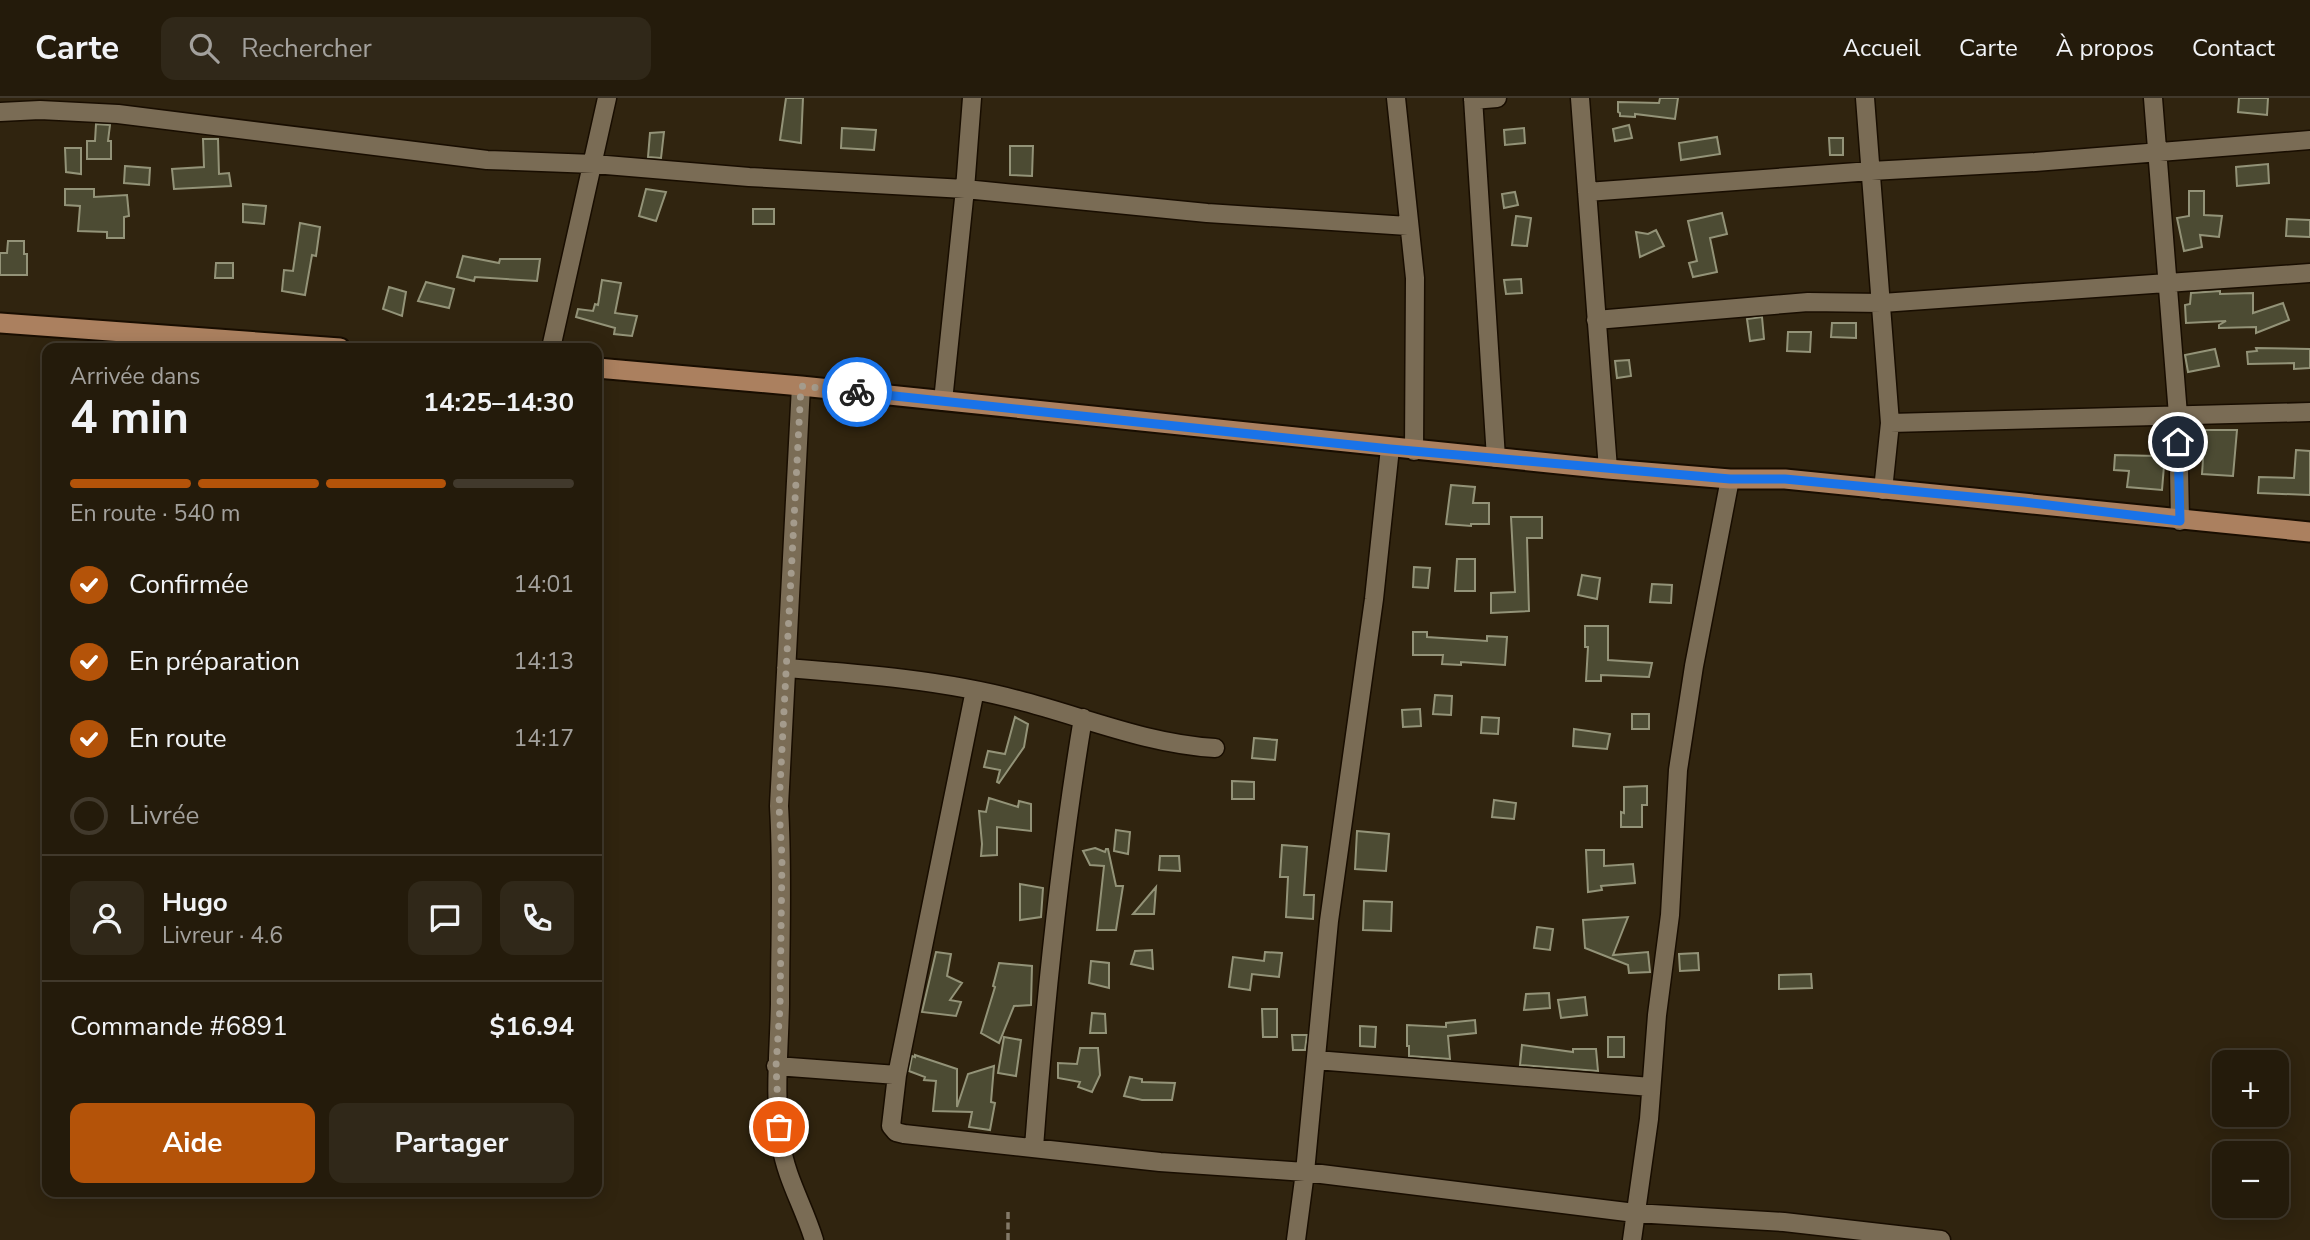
<!DOCTYPE html>
<html lang="fr">
<head>
<meta charset="utf-8">
<style>
  :root { --surface:#241b0b; --page:#302819; --text:#f1f3f6; --muted:#a3a19d; --line:#41392c; --accent:#b45309 }
  body { margin:0; font-family:"Nunito Sans",sans-serif; background:var(--page); color:var(--text); height:100vh; display:flex; flex-direction:column; font-size:26px; white-space:nowrap }
  * { box-sizing:border-box; margin:0 }
  p { font-size:23px; color:var(--muted) }
  .icon { flex:none; width:38px; height:38px; fill:none; stroke:currentColor; stroke-width:2; stroke-linecap:round; stroke-linejoin:round }
  .map { position:relative; flex:1; overflow:hidden }
  .side { position:absolute; left:42px; top:245px; width:560px; height:854px; display:flex; flex-direction:column; background:var(--surface); border-radius:14px; box-shadow:0 4px 18px #0003,0 0 0 2px var(--line) }
  .side>* { flex:none }
  .tools { position:absolute; left:2212px; top:952px; display:grid; gap:14px }
  .tools a { display:grid; place-items:center; width:77px; height:77px; border-radius:14px; background:var(--surface); box-shadow:0 4px 18px #0003,0 0 0 2px var(--line); font-size:35px }
  .pin { position:absolute; display:grid; place-items:center; width:60px; height:60px; color:#fff; margin:-30px; border:4px solid #fff; border-radius:50%; box-shadow:0 2px 7px #0007 }
  .courier { position:absolute; display:grid; place-items:center; width:70px; height:70px; margin:-35px; border:5px solid #1a73e8; border-radius:50%; background:#fff; color:#222; box-shadow:0 2px 9px #0007 }
  .headline em { font-style:normal; font-weight:700 }
  .headline div { display:flex; flex-direction:column-reverse }
  .headline { display:flex; align-items:center; justify-content:space-between; height:119px; padding:0 28px }
  h1 { font-size:46px; font-weight:700; line-height:52px }
  .bar { display:grid; grid-template-columns:repeat(4,1fr); gap:10px 7px; align-content:center; height:84px; padding:0 28px }
  .bar i { height:9px; border-radius:5px; background:var(--line) }
  .bar .active { background:var(--accent) }
  .bar p { grid-column:span 4 }
  .line { display:flex; align-items:center; gap:18px; padding:0 28px; border-top:2px solid var(--line) }
  .line div { flex:1 }
  .round { display:grid; place-items:center; flex:none; width:74px; height:74px; border-radius:14px; background:var(--page) }
  ol { padding:0 28px; list-style:none }
  li { display:flex; align-items:center; gap:21px; height:77px }
  li p { margin-inline-start:auto }
  li .icon { padding:7px; border-radius:50%; background:var(--accent); color:#fff; stroke-width:4 }
  li:last-child { color:var(--muted) }
  li i { width:38px; height:38px; border:4px solid var(--line); border-radius:50% }
  .action { display:flex; gap:14px; margin-top:auto; padding:14px 28px }
  .action a { flex:1; height:80px; border-radius:14px; background:var(--accent); color:#fff; font-size:28px; font-weight:700; line-height:80px; text-align:center }
  .action a+a { background:var(--page); color:var(--text) }
  header { display:flex; align-items:center; gap:42px; box-sizing:border-box; height:98px; padding:0 35px; background:var(--surface); border-bottom:2px solid var(--line) }
  header strong { font-size:33px }
  nav { display:flex; gap:38px; margin-inline-start:auto; font-size:24px }
  .search { width:490px; height:63px; background:var(--page); display:flex; align-items:center; gap:18px; box-sizing:border-box; padding:0 24px; border-radius:14px; color:var(--muted); font-size:26px }
  .map>svg:first-child { display:block }
  .building { fill:#4c4b33; stroke:#939378; stroke-width:2 }
  .lines { fill:none; stroke-linecap:round; stroke-linejoin:round }
  .minor-casing { stroke:#180d00; stroke-width:21 }
  .primary-casing { stroke:#180d00; stroke-width:23 }
  .path { stroke:#837968; stroke-width:3.5; stroke-dasharray:7 3.5; stroke-linecap:butt }
  .minor { stroke:#7a6c55; stroke-width:18 }
  .primary { stroke:#ab805f; stroke-width:19 }
  .done { stroke:#a49b8c; stroke-width:7; stroke-dasharray:0 12.6 }
  .route { stroke:#1a73e8; stroke-width:9 }
</style>
</head>
<body>
<header>
<strong>Carte</strong>
<div class="search"><svg class="icon" aria-label="search" viewBox="0 0 24 24"><circle cx="10" cy="10" r="6"/><path d="M15 15l6 6"/></svg>Rechercher</div>
<nav><a>Accueil</a><a>Carte</a><a>À propos</a><a>Contact</a></nav>
</header>
<div class="map">
<svg width="2310" height="1142" viewBox="0 0 2310 1142">
  <rect width="100%" height="100%" fill="#30240f"/>
  <!-- building -->
  <path class="building" d="M786 0H803L801 45 780 42Z
    M1660 0H1678L1675 21 1635 16V19L1620 18V15L1618 14V4L1659 5Z
    M2239 0H2268L2267 17 2238 14Z
    M96 26 110 27 108 43H111V61H87V43H95Z
    M1629 27 1632 40 1615 43 1613 31Z
    M842 30 876 32 874 52 841 50Z
    M1524 30 1525 45 1505 47 1504 32Z
    M664 34 661 60 648 59 650 35Z
    M1717 39 1720 56 1681 62 1679 45Z
    M1829 40H1843V57H1830Z
    M203 41H218L219 76 229 75 231 88 174 91 172 71 204 69Z
    M1010 48H1033L1032 78 1010 77Z
    M65 50H81V76L66 74Z
    M2268 66 2269 85 2237 88 2236 69Z
    M125 68 150 70 149 87 124 85Z
    M65 91H94V99L127 97 129 118 124 119V140H107V134L78 133 80 108 65 107Z
    M646 91 666 94 656 123 639 118Z
    M2189 93H2204V117L2222 118 2219 139 2200 137 2202 149 2184 153 2177 120 2189 118Z
    M1515 94 1518 107 1504 110 1502 96Z
    M243 106 266 108 264 126 243 124Z
    M753 111H774V126H753Z
    M1722 115 1727 136 1710 140 1717 174 1693 179 1689 165 1697 163 1688 123Z
    M1516 118 1531 120 1527 148 1512 147Z
    M2287 121 2310 122V139L2286 138Z
    M300 125 320 129 316 158 312 157 305 197 282 193 284 172 293 173Z
    M1656 132 1664 148 1640 159 1636 134 1648 136Z
    M8 143H24V156H27V177H0V155H7Z
    M463 158 499 165 500 161H540L537 183 475 179 474 183 457 179Z
    M216 165H233V180H215Z
    M1521 181 1522 195 1506 196 1504 182Z
    M602 182 621 185 615 215 637 218 632 238 614 236 615 230 576 219 578 211 593 213 595 206 598 207Z
    M426 184 454 191 449 210 418 203Z
    M389 189 406 194 402 218 383 211Z
    M2220 193V196L2253 195V215L2283 205 2289 222 2256 235V229L2219 230V227L2226 223 2186 225 2185 207 2190 206 2191 195Z
    M1762 219 1764 241 1750 243 1747 221Z
    M1832 225H1856V240L1831 239Z
    M1788 234H1811L1810 254 1787 253Z
    M2256 250 2310 251V270L2294 271V265L2248 266 2247 254 2257 253Z
    M2215 251 2219 268 2188 274 2185 257Z
    M1629 262 1631 278 1617 280 1615 263Z
    M2205 332H2237L2233 378 2202 376Z
    M2157 346H2167L2168 368H2164L2162 392 2127 389 2129 373 2114 372 2115 357 2157 358Z
    M2296 352 2310 353V397L2258 395 2259 379 2294 380Z
    M1451 387 1475 389 1473 405H1489V426H1471V428L1446 426Z
    M1511 419H1542V440H1527L1529 513 1491 515V495L1515 494Z
    M1457 461H1475V493H1455Z
    M1414 469 1430 470 1428 490 1413 489Z
    M1582 477 1600 480 1597 501 1578 497Z
    M1652 486 1672 487 1671 505 1650 504Z
    M1585 528H1608V562L1652 565 1649 579 1601 577V583H1586L1588 549H1585Z
    M1413 534H1427V539L1487 543V538L1507 539 1505 567 1461 564V567L1442 566 1443 557H1413Z
    M1435 597 1452 598 1451 617 1433 616Z
    M1420 611 1421 628 1403 629 1402 612Z
    M1632 616H1649V631H1632Z
    M1015 619 1028 626 1024 649 999 685 997 684 1000 672 984 669 988 653 1005 656Z
    M1482 619 1499 620 1498 636 1481 635Z
    M1574 631 1610 636 1607 651 1573 648Z
    M1254 640 1277 642 1275 662 1252 660Z
    M1232 683 1254 684V701H1232Z
    M1647 688V707H1642V729H1621V714L1624 715V689Z
    M989 700 1018 709 1019 703 1031 706V733L997 729V757L981 758 982 746 979 713 986 714Z
    M1494 702 1516 705 1514 721 1492 719Z
    M1116 732 1130 734 1128 756 1114 753Z
    M1357 733 1389 736 1386 773 1355 771Z
    M1282 747 1307 749 1304 797H1314L1313 821 1286 819 1288 779H1280Z
    M1095 750 1105 754 1106 751H1108L1116 788H1123L1116 832H1097L1104 768 1090 767 1083 753Z
    M1586 752H1604V768L1633 766 1635 785 1601 788 1602 792 1588 794Z
    M1160 758H1179L1180 773 1159 772Z
    M1020 786 1043 790 1041 819 1020 822Z
    M1156 789 1154 816H1133Z
    M1364 803 1392 804 1391 833 1363 832Z
    M1628 819 1613 857 1648 854 1650 874 1629 875 1628 867 1585 850 1583 822Z
    M1537 829 1553 831 1550 852 1534 850Z
    M1152 852 1153 871 1131 866 1135 853Z
    M936 854 951 856 947 878 962 885 950 902 961 904 956 918 922 914Z
    M1265 854 1282 855 1279 879 1252 876 1250 892 1229 889 1233 859 1264 863Z
    M1698 855 1699 872 1680 873 1679 856Z
    M1091 863 1109 865V890L1089 885Z
    M999 865 1032 868 1031 907 1014 908 999 945 981 935 995 889 993 888Z
    M1811 876 1812 890 1779 891V877Z
    M1549 895 1550 910 1524 912 1526 896Z
    M1585 899 1587 917 1561 920 1558 902Z
    M1262 911H1277V939H1263Z
    M1092 915 1105 916 1106 935H1090Z
    M1475 922 1476 935 1448 938 1450 961 1409 958V948H1407V927L1446 929V925Z
    M1360 928 1376 929 1375 949 1360 948Z
    M1292 937H1307L1305 952H1293Z
    M1004 939 1021 942 1016 978 998 975Z
    M1608 939H1624V959H1608Z
    M1522 947 1573 954V951H1596L1598 973 1520 967Z
    M1080 950H1098L1100 977 1092 994 1078 989 1080 984 1058 980V965L1077 966Z
    M915 957 957 971V1009L968 976 994 968 991 1004 995 1005 990 1032 969 1029 972 1014 933 1013 936 983 924 982 925 979 909 973 912 958 915 959Z
    M1130 979 1142 981V984L1175 985 1172 1002H1142L1124 998Z"/>
  <g class="lines">
    <!-- minor casing -->
    <g class="minor-casing">
      <path id="minor" d="M1396 0 1415 180 1414 353
        M1473 0 1496 360
        M1580 0 1608 371
        M1865 0 1890 325 1883 392
        M2153 0 2178 317 2180 423
        M1473 2 1497 0
        M0 14 40 12 118 16 487 62 594 66 749 79 965 91 1207 115 1408 128
        M1587 94 1871 73 2035 64 2310 42
        M1596 222 1808 204 1882 205 2310 175
        M551 250 607 0
        M801 288 779 708C783 774 780 840 780 906 779 955 774 996 781 1046 786 1080 804 1109 814 1142
        M943 303 965 91 972 0
        M1890 325 2310 314
        M786 570C863 576 943 582 1018 602 1084 619 1147 646 1215 650
        M1316 962 1651 989
        M776 968 897 977 891 1028 896 1034 904 1036 1160 1064 1305 1074 1635 1115 1784 1124 1941 1142
        M897 977 975 592
        M1034 1049C1045 904 1059 764 1083 620
        M1296 1142 1305 1074 1329 823 1374 501 1390 350
        M1632 1142 1649 1021 1657 917 1670 817 1678 672 1694 568 1730 381"/>
    </g>
    <!-- primary casing -->
    <g class="primary-casing">
      <path id="primary" d="M0 225 340 250
        M597 270 801 288 1608 371 1730 381H1785L2310 434"/>
    </g>
    <!-- path -->
    <path class="path" d="M1008 1142V1113"/>
    <!-- minor -->
    <use href="#minor" class="minor"/>
    <!-- primary -->
    <use href="#primary" class="primary"/>
  </g>
  <g class="lines">
    <!-- done -->
    <path class="done" d="M779 1029 776 968 780 909 782 760 779 708 801 288 857 294"/>
    <!-- route -->
    <path class="route" d="M857 294 1390 351 1730 381H1785L2024 404 2180 423 2178 344"/>
  </g>
</svg>
<div class="tools">
<a>+</a>
<a>−</a>
</div>
<div class="pin" style="left:779px;top:1029px;background:#ea580c"><svg class="icon" aria-label="bag" viewBox="0 0 24 24"><path d="M5 8h14l-1 12H6zM9 8a3 3 0 0 1 6 0"/></svg></div>
<div class="pin" style="left:2178px;top:344px;background:#1f2937"><svg class="icon" aria-label="home" viewBox="0 0 24 24"><path d="M3 11l9-7 9 7M6 9v11h12V9"/></svg></div>
<div class="courier" style="left:857px;top:294px"><svg class="icon" aria-label="bike" viewBox="0 0 24 24"><circle cx="6" cy="16" r="4"/><circle cx="18" cy="16" r="4"/><path d="M6 16l4-8h5l3 8M10 8l3 8H6M13 5h3"/></svg></div>
<section class="side">
<div class="headline"><div><h1>4 min</h1><p>Arrivée dans</p></div><em>14:25–14:30</em></div>
<div class="bar"><i class="active"></i><i class="active"></i><i class="active"></i><i></i><p>En route · 540 m</p></div>
<ol>
<li><svg class="icon" aria-label="check" viewBox="0 0 24 24"><path d="M5 12l5 5 9-10"/></svg>Confirmée<p>14:01</p></li>
<li><svg class="icon" aria-label="check" viewBox="0 0 24 24"><path d="M5 12l5 5 9-10"/></svg>En préparation<p>14:13</p></li>
<li><svg class="icon" aria-label="check" viewBox="0 0 24 24"><path d="M5 12l5 5 9-10"/></svg>En route<p>14:17</p></li>
<li><i></i>Livrée</li>
</ol>
<div class="line" style="height:126px"><a class="round"><svg class="icon" aria-label="person" viewBox="0 0 24 24"><circle cx="12" cy="8" r="4"/><path d="M4 21q1-7 8-7t8 7"/></svg></a><div><b>Hugo</b><p>Livreur · 4.6</p></div><a class="round"><svg class="icon" aria-label="chat" viewBox="0 0 24 24"><path d="M4 5h16v11H9l-5 4z"/></svg></a><a class="round"><svg class="icon" aria-label="phone" viewBox="0 0 24 24"><path d="M5 4h4l2 5-3 2q2 4 5 5l2-3 5 2v4C11 20 4 13 5 4z"/></svg></a></div>
<div class="line" style="height:91px"><div>Commande #6891</div><b>$16.94</b></div>
<div class="action"><a>Aide</a><a>Partager</a></div>
</section>
</div>
</body>
</html>
